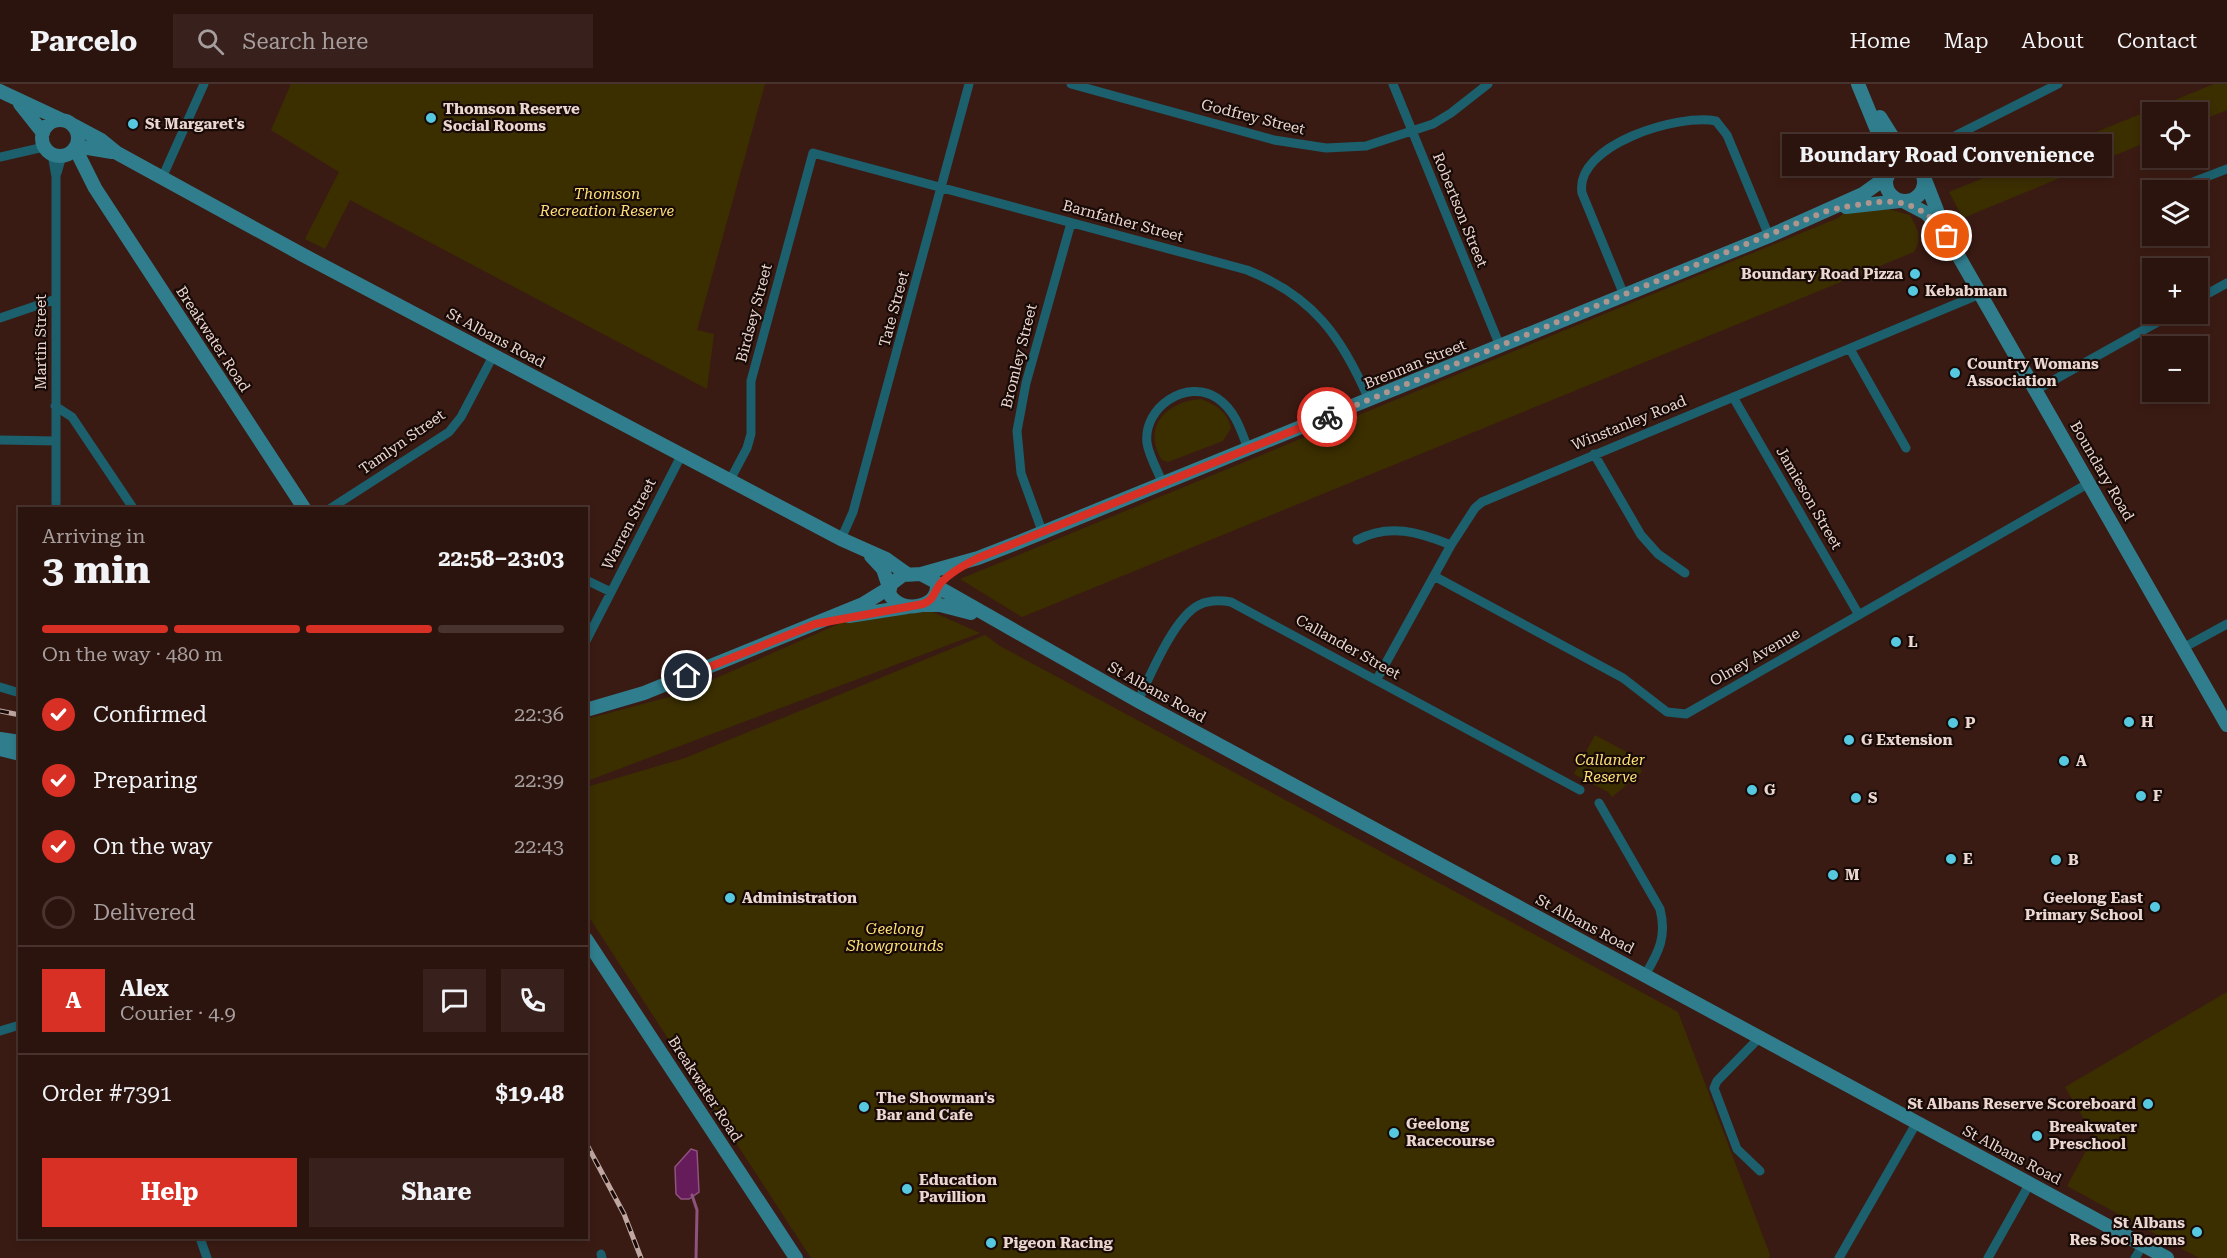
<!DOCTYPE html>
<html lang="en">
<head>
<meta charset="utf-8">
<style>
  :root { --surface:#2c140e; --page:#38211c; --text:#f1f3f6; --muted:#a69e9e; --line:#48332e; --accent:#d93025 }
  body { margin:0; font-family:"Roboto Serif",serif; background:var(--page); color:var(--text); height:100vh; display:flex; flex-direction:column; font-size:22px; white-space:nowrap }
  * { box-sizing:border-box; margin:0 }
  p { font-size:20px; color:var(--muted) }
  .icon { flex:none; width:33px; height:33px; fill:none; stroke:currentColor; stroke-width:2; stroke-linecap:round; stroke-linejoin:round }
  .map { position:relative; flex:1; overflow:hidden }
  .drawer { position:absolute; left:18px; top:423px; width:570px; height:732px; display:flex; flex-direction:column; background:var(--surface); border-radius:0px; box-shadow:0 3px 9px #0003,0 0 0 2px var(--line) }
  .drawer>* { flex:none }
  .controls { position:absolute; left:2142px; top:18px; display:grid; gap:12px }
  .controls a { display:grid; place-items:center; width:66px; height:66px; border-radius:0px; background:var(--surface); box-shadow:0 3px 9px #0003,0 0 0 2px var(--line); font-size:30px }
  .pin { position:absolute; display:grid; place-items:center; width:51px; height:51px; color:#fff; margin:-26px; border:3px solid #fff; border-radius:50%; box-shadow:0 2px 6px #0007 }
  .courier { position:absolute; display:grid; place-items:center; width:60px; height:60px; margin:-30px; border:4px solid #d93025; border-radius:50%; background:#fff; color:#222; box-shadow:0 2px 8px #0007 }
  .bubble { position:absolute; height:42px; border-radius:0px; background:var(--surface); box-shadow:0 3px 9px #0003,0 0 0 2px var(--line); font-size:20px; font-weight:700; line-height:42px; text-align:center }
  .summary em { font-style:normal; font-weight:700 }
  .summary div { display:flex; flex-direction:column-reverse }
  .summary { display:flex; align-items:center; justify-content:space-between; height:102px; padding:0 24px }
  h1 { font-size:39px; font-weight:700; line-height:45px }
  .bar { display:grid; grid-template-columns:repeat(4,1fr); gap:9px 6px; align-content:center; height:72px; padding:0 24px }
  .bar i { height:8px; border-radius:4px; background:var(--line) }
  .bar .selected { background:var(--accent) }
  .bar p { grid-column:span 4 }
  .line { display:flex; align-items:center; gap:15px; padding:0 24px; border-top:2px solid var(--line) }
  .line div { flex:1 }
  .round { display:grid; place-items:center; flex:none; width:63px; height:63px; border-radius:0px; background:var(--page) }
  ol { padding:0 24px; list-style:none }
  li { display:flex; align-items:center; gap:18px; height:66px }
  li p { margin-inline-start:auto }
  li .icon { padding:6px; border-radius:50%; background:var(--accent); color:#fff; stroke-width:4 }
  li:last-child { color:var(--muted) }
  li i { width:33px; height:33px; border:3px solid var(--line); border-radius:50% }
  .button { display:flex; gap:12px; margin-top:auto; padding:12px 24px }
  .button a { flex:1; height:69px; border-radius:0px; background:var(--accent); color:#fff; font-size:24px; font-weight:700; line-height:69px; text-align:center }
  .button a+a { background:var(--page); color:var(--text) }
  header { display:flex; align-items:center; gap:36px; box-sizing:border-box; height:84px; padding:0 30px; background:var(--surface); border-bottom:2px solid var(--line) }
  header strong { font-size:28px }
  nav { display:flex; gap:33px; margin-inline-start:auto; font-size:21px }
  .search { width:420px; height:54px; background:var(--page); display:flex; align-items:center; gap:15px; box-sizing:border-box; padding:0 21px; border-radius:0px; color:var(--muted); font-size:22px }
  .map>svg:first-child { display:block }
  .green { fill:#3b2f00 }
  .water { fill:#661b5b; stroke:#8e537e; stroke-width:1.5 }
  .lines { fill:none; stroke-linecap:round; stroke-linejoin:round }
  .stream { stroke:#8e537e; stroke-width:3 }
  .street { stroke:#1c5f6d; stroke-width:9 }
  .secondary { stroke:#307d8d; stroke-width:14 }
  .rail-casing { stroke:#c0a7a1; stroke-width:5 }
  .rail { stroke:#170a07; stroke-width:3; stroke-dasharray:9; stroke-linecap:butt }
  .done { stroke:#ae958e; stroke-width:6; stroke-dasharray:0 10.8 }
  .route { stroke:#d93025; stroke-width:8 }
  .poi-dot { fill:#56c9e1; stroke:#170a07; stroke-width:2 }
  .labels { text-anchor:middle; stroke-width:4.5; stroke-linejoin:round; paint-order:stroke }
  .poi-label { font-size:15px; font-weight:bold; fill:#ecd6d0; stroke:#170a07; text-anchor:start }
  .street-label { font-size:15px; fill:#ecd6d0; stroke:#170a07 }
  .park-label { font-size:15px; font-style:italic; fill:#fee077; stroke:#170a07 }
</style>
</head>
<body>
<header>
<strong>Parcelo</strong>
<div class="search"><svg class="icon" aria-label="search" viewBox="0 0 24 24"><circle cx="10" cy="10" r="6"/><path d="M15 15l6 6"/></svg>Search here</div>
<nav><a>Home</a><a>Map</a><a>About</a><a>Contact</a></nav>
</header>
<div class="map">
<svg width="2227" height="1174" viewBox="0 0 2227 1174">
  <rect width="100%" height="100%" fill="#3a1b13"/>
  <!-- green -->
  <path class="green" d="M291 0H765L697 246 714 250 707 305 350 116 325 165 305 155 339 88 271 46Z
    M2214 0H2227V26L2198 38V28H2152V56L1963 134 1949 108Z
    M1888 125 1910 131C1917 144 1923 154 1914 168L1022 533 960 495 1838 134 1845 128Z
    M1201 315C1216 321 1227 327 1231 344L1223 357 1168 378 1162 376C1141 343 1167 317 1201 315Z
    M928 526 980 549 587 697V635L680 610 843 538Z
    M985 551 1000 562 1678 928 1770 1171 1769 1174H811L587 830V703L685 674Z
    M1595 651 1634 672 1642 688 1612 713 1608 708 1574 690Z
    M2227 908V1174H2199L2067 1102 2094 1052 2065 1003Z"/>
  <!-- water -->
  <path class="water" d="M691 1065 697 1067 699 1108 689 1115H681L676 1110 675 1083Z"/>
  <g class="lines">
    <!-- stream -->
    <path class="stream" d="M692 1111 697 1126 696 1174"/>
    <!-- street -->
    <path class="street" d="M1071 0 1274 56 1326 64 1366 62 1433 40 1451 29 1488 0
      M1393 0 1500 262
      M52 70 56 93V424
      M0 73 44 63
      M1910 80 1913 74 1923 68 2058 0
      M1921 86 1924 74 1932 65
      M57 89 62 72
      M162 94 204 0
      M2172 106 2227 85
      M1624 211 1582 109C1574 61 1679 29 1716 37L1727 51 1769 152
      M2198 215 2227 199
      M0 234 56 215
      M1850 265 1906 364
      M2036 306 2172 230
      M1733 313 1859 531
      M55 322 72 333 133 424
      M0 356 56 357
      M1594 370 1641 451 1658 470 1685 489
      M730 396 747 364 751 350V297L813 69 1247 186C1313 212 1342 253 1369 316
      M1162 398C1157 385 1149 372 1147 359 1143 323 1187 294 1217 314 1235 326 1241 346 1248 365
      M331 424 449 348 461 333 493 272
      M1042 447 1021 389 1017 347 1026 299 1071 139
      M841 455 853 428 969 0
      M1357 456C1389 439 1419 448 1451 461
      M1434 492 1623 594 1667 628 1686 630 2089 399
      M586 496 611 508
      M586 557 682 370
      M2183 564 2227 540
      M1377 595 1451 461 1475 424 1482 418 1980 210
      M0 603 20 609
      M1138 617C1150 592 1174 533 1199 521 1209 516 1220 516 1231 518L1580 706
      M1599 719 1660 825C1667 852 1659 868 1645 891
      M0 947 20 941
      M1760 953 1717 997 1714 1004 1737 1065 1760 1087
      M200 1154 207 1174
      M601 1170 602 1174
      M1839 1174 1917 1038
      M1988 1174 2030 1099
      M2135 1174 2143 1161"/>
    <!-- secondary -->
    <path class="secondary" d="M1858 0 1881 56 1888 91
      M0 7 62 36
      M20 20 43 49
      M1880 33 1909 79
      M42 54a18 18 0 1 1 36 0a18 18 0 1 1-36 0Z
      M71 40 101 56 117 69 303 171 841 455 886 475 907 490
      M76 62 112 68
      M75 64 95 104 304 424
      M1886 98a19 19 0 1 1 38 0a19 19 0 1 1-38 0Z
      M1922 88 1947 152 2227 641
      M1903 117 1926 129 1941 145
      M1846 123 1900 117
      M871 472 883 485 889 503
      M921 490 978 474 1019 458 1769 152 1863 110 1888 92
      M921 490 936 498C944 522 900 533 889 509L891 500 903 491Z
      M938 503 1138 617 2167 1174
      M922 521H940L971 529
      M849 532 907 523
      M586 626 644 609 863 520 889 504
      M0 655 20 658
      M0 665 20 670
      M586 855 796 1174"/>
    <!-- rail casing -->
    <g class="rail-casing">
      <path id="rail" d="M0 627 20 631
        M586 1059 624 1130 641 1174"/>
    </g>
    <!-- rail -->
    <use href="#rail" class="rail"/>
  </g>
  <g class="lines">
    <!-- done -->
    <path class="done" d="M1327 333 1829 126C1880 117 1912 105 1947 152"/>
    <!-- route -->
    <path class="route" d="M687 592 815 540 923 520C933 516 933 511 938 503 945 491 966 480 978 474L1327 333"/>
  </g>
  <!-- markers -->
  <g class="poi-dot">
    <circle cx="431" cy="34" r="6"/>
    <circle cx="133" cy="40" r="6"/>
    <circle cx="1915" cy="190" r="6"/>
    <circle cx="1913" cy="207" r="6"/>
    <circle cx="1955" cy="289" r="6"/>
    <circle cx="1896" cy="558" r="6"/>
    <circle cx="2129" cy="638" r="6"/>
    <circle cx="1953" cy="639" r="6"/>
    <circle cx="1849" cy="656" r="6"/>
    <circle cx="2064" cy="677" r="6"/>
    <circle cx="1752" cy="706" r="6"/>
    <circle cx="2141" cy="712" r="6"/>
    <circle cx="1856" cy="714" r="6"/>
    <circle cx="1951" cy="775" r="6"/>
    <circle cx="2056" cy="776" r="6"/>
    <circle cx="1833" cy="791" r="6"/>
    <circle cx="730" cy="814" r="6"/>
    <circle cx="2155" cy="823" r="6"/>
    <circle cx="2148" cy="1020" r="6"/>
    <circle cx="864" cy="1023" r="6"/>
    <circle cx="1394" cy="1049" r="6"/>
    <circle cx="2037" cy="1052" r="6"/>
    <circle cx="907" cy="1105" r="6"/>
    <circle cx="2197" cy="1148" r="6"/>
    <circle cx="991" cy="1159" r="6"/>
  </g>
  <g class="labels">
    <!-- poi labels -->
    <g class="poi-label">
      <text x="443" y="30">Thomson Reserve<tspan x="443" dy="17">Social Rooms</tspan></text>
      <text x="145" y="45">St Margaret's</text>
      <text x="1903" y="195" text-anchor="end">Boundary Road Pizza</text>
      <text x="1925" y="212">Kebabman</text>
      <text x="1967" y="285">Country Womans<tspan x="1967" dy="17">Association</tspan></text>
      <text x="1908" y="563">L</text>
      <text x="2141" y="643">H</text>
      <text x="1965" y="644">P</text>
      <text x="1861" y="661">G Extension</text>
      <text x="2076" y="682">A</text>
      <text x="1764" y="711">G</text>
      <text x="2153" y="717">F</text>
      <text x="1868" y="719">S</text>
      <text x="1963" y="780">E</text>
      <text x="2068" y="781">B</text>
      <text x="1845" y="796">M</text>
      <text x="742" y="819">Administration</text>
      <text x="2143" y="819" text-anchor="end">Geelong East<tspan x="2143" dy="17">Primary School</tspan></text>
      <text x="876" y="1019">The Showman's<tspan x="876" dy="17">Bar and Cafe</tspan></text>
      <text x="2136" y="1025" text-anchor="end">St Albans Reserve Scoreboard</text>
      <text x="1406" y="1045">Geelong<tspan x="1406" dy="17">Racecourse</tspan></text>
      <text x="2049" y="1048">Breakwater<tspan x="2049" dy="17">Preschool</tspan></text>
      <text x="919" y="1101">Education<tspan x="919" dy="17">Pavillion</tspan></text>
      <text x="2185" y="1144" text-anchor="end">St Albans<tspan x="2185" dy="17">Res Soc Rooms</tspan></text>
      <text x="1003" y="1164">Pigeon Racing</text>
    </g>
    <!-- street labels -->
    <g class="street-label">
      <text transform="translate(1253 33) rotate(14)" y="5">Godfrey Street</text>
      <text transform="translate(1460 126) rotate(68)" y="5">Robertson Street</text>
      <text transform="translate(1123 137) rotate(15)" y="5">Barnfather Street</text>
      <text transform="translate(894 225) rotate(-75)" y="5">Tate Street</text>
      <text transform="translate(754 229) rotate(-75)" y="5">Birdsey Street</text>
      <text transform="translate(496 254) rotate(28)" y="5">St Albans Road</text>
      <text transform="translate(213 255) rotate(57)" y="5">Breakwater Road</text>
      <text transform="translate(41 258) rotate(-90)" y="5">Martin Street</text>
      <text transform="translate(1019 272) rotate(-76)" y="5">Bromley Street</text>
      <text transform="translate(1415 280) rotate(-22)" y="5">Brennan Street</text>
      <text transform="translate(1629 339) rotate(-22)" y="5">Winstanley Road</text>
      <text transform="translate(402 358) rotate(-35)" y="5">Tamlyn Street</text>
      <text transform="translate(2102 387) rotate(60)" y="5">Boundary Road</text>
      <text transform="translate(1809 414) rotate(60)" y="5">Jamieson Street</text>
      <text transform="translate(629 440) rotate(-63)" y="5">Warren Street</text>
      <text transform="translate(1348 563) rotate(29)" y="5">Callander Street</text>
      <text transform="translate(1755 573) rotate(-30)" y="5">Olney Avenue</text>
      <text transform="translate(1157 608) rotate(29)" y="5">St Albans Road</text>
      <text transform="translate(1585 840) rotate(28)" y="5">St Albans Road</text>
      <text transform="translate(705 1005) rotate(57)" y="5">Breakwater Road</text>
      <text transform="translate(2012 1071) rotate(28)" y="5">St Albans Road</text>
    </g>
    <!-- park labels -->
    <g class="park-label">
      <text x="607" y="115">Thomson<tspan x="607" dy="17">Recreation Reserve</tspan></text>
      <text x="1610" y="681">Callander<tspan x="1610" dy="17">Reserve</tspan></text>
      <text x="895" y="850">Geelong<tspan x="895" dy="17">Showgrounds</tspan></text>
    </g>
  </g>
</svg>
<div class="controls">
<a><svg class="icon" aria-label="locate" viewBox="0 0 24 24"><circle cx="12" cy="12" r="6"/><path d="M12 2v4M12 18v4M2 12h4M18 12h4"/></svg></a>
<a><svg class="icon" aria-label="layers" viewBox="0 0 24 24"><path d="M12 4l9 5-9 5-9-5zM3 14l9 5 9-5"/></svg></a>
<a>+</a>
<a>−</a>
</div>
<div class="pin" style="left:1947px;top:152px;background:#ea580c"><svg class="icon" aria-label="bag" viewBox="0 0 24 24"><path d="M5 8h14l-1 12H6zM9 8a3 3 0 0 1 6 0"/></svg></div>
<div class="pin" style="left:687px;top:592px;background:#1f2937"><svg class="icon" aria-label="home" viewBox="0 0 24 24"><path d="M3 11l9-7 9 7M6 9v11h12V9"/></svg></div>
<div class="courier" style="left:1327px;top:333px"><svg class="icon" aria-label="bike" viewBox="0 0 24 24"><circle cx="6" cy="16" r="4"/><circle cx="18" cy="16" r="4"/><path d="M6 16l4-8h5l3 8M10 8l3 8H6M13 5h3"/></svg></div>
<div class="bubble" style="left:1782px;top:50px;width:330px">Boundary Road Convenience</div>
<section class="drawer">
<div class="summary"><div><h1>3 min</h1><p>Arriving in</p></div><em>22:58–23:03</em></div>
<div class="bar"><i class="selected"></i><i class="selected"></i><i class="selected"></i><i></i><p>On the way · 480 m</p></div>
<ol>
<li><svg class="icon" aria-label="check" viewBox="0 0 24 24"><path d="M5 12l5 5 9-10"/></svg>Confirmed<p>22:36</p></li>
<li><svg class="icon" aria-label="check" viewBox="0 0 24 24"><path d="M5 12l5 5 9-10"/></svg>Preparing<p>22:39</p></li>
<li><svg class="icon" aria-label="check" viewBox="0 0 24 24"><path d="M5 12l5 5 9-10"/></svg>On the way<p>22:43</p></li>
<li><i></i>Delivered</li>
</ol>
<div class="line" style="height:108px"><b class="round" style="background:var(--accent);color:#fff">A</b><div><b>Alex</b><p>Courier · 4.9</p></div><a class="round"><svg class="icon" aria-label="chat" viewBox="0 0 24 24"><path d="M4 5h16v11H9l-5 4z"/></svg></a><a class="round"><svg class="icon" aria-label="phone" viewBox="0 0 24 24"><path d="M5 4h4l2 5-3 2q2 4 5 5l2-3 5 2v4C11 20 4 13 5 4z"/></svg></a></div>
<div class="line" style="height:78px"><div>Order #7391</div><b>$19.48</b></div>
<div class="button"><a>Help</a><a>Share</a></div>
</section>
</div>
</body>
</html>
